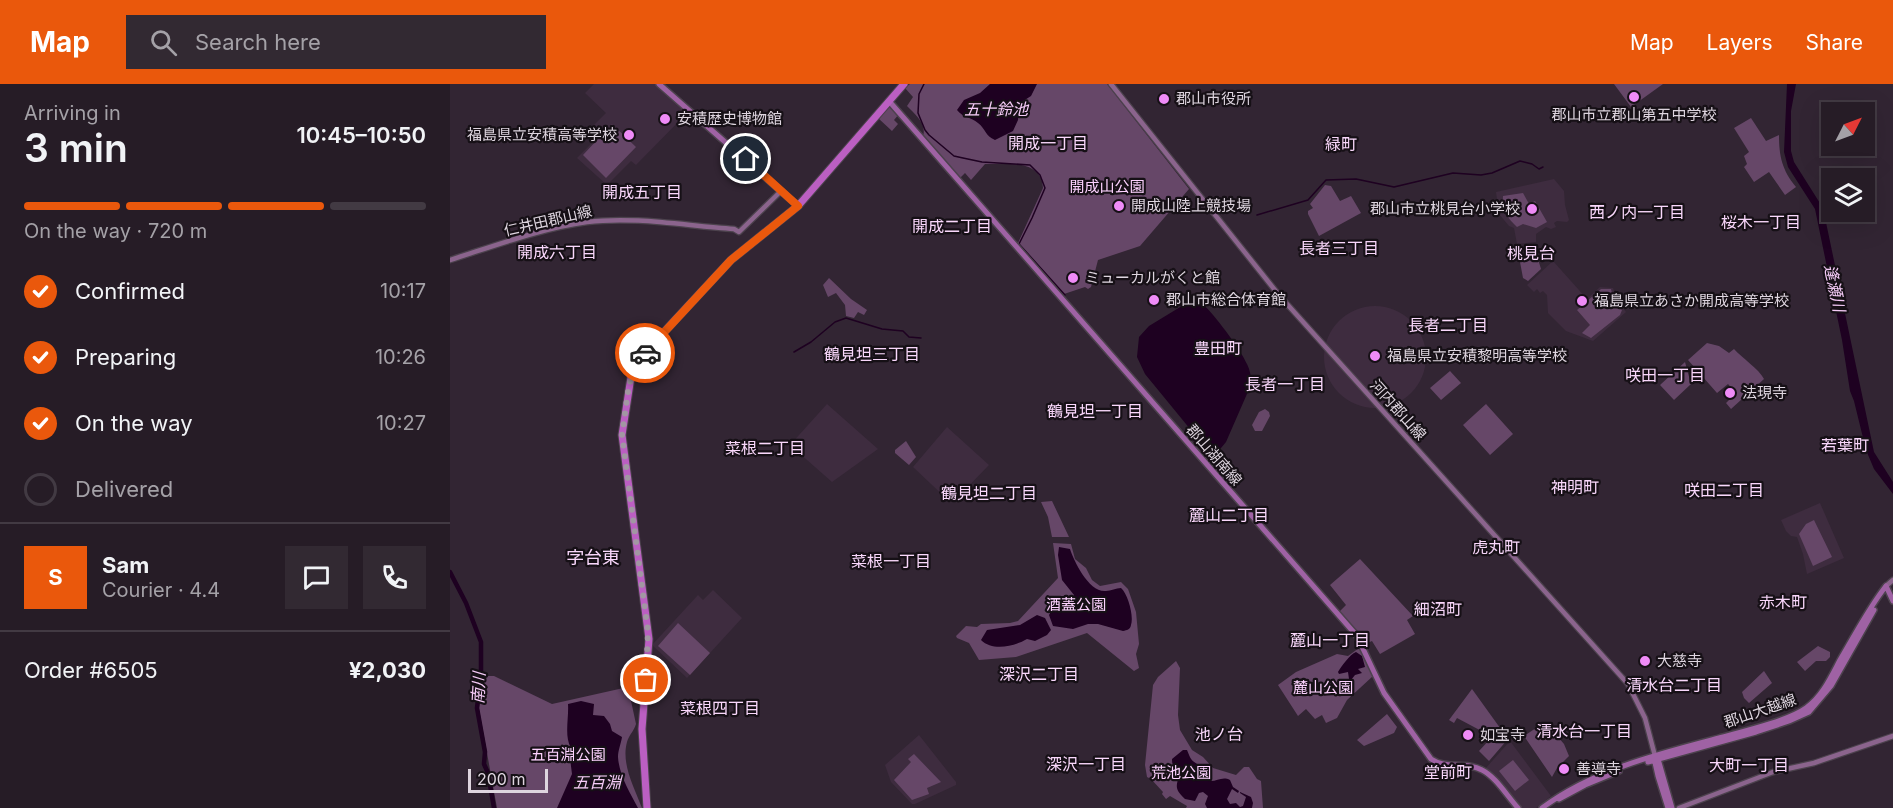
<!DOCTYPE html>
<html lang="en">
<head>
<meta charset="utf-8">
<style>
  :root { --surface:#261c26; --page:#322932; --text:#f1f3f6; --muted:#a4a1a7; --line:#423a43; --accent:#ea580c }
  body { margin:0; font-family:Inter,"Noto Sans JP",sans-serif; background:var(--page); color:var(--text); height:100vh; display:flex; flex-direction:column; font-size:22px; white-space:nowrap }
  * { box-sizing:border-box; margin:0 }
  p { font-size:20px; color:var(--muted) }
  .icon { flex:none; width:33px; height:33px; fill:none; stroke:currentColor; stroke-width:2; stroke-linecap:round; stroke-linejoin:round }
  .map { position:relative; flex:1; overflow:hidden }
  .side { display:flex; flex-direction:column; background:var(--surface); width:450px }
  .side>* { flex:none }
  .needle { width:39px; rotate:48deg }
  .tools { position:absolute; left:1371px; top:18px; display:grid; gap:12px }
  .tools a { display:grid; place-items:center; width:54px; height:54px; border-radius:0px; background:var(--surface); box-shadow:0 6px 24px #0002,0 0 0 2px var(--line); font-size:30px }
  .scale { position:absolute; left:18px; bottom:15px; width:80px; box-sizing:border-box; padding-left:6px; border:3px solid #ded5df; border-top:0; font-size:16px; line-height:21px; white-space:nowrap; color:#ded5df; -webkit-text-stroke:4px #161016; paint-order:stroke }
  .pin { position:absolute; display:grid; place-items:center; width:51px; height:51px; color:#fff; margin:-26px; border:3px solid #fff; border-radius:50%; box-shadow:0 2px 6px #0007 }
  .courier { position:absolute; display:grid; place-items:center; width:60px; height:60px; margin:-30px; border:4px solid #ea580c; border-radius:50%; background:#fff; color:#222; box-shadow:0 2px 8px #0007 }
  .head em { font-style:normal; font-weight:600 }
  .head div { display:flex; flex-direction:column-reverse }
  .head { display:flex; align-items:center; justify-content:space-between; height:102px; padding:0 24px }
  h1 { font-size:39px; font-weight:600; line-height:45px }
  .bar { display:grid; grid-template-columns:repeat(4,1fr); gap:9px 6px; align-content:center; height:72px; padding:0 24px }
  .bar i { height:8px; border-radius:4px; background:var(--line) }
  .bar .current { background:var(--accent) }
  .bar p { grid-column:span 4 }
  .line { display:flex; align-items:center; gap:15px; padding:0 24px; border-top:2px solid var(--line) }
  .line div { flex:1 }
  .round { display:grid; place-items:center; flex:none; width:63px; height:63px; border-radius:0px; background:var(--page) }
  ol { padding:0 24px; list-style:none }
  li { display:flex; align-items:center; gap:18px; height:66px }
  li p { margin-inline-start:auto }
  li .icon { padding:6px; border-radius:50%; background:var(--accent); color:#fff; stroke-width:4 }
  li:last-child { color:var(--muted) }
  li i { width:33px; height:33px; border:3px solid var(--line); border-radius:50% }
  header { display:flex; align-items:center; gap:36px; box-sizing:border-box; height:84px; padding:0 30px; background:var(--accent); color:#fff }
  header strong { font-size:28px }
  nav { display:flex; gap:33px; margin-inline-start:auto; font-size:21px }
  .search { width:420px; height:54px; background:var(--page); display:flex; align-items:center; gap:15px; box-sizing:border-box; padding:0 21px; border-radius:0px; color:var(--muted); font-size:22px }
  main { display:flex; flex:1; min-height:0 }
  .map>svg:first-child { display:block }
  .built { fill:#3e2c3f }
  .green { fill:#664768 }
  .water { fill:#1e0121 }
  .lines { fill:none; stroke-linecap:round; stroke-linejoin:round }
  .stream { stroke:#1e0121; stroke-width:1.5 }
  .river { stroke:#1e0121; stroke-width:4.5 }
  .secondary-casing { stroke:#4c424d; stroke-width:7 }
  .primary-casing { stroke:#4c424d; stroke-width:8 }
  .highway-casing { stroke:#4c424d; stroke-width:9 }
  .secondary { stroke:#8b648d; stroke-width:4.5 }
  .primary { stroke:#9f62a4; stroke-width:5 }
  .highway { stroke:#bb5fc2; stroke-width:7 }
  .done { stroke:#a297a3; stroke-width:6; stroke-dasharray:0 10.8 }
  .route { stroke:#ea580c; stroke-width:8 }
  .poi-dot { fill:#ef8bf7; stroke:#161016; stroke-width:2 }
  .labels { text-anchor:middle; stroke-width:4.5; stroke-linejoin:round; paint-order:stroke }
  .poi-label { font-size:15px; fill:#ded5df; stroke:#161016; text-anchor:start }
  .park-label { font-size:15px; fill:#fdd2ff; stroke:#161016 }
  .street-label { font-size:15px; fill:#ded5df; stroke:#161016 }
  .water-label { font-size:16px; font-style:italic; fill:#f5cbf7; stroke:#161016 }
  .neighbourhood-label { font-size:16px; fill:#f9d7fb; stroke:#161016 }
  .quarter-label { font-size:18px; fill:#f9d7fb; stroke:#161016 }
</style>
</head>
<body>
<header>
<strong>Map</strong>
<div class="search"><svg class="icon" aria-label="search" viewBox="0 0 24 24"><circle cx="10" cy="10" r="6"/><path d="M15 15l6 6"/></svg>Search here</div>
<nav><a>Map</a><a>Layers</a><a>Share</a></nav>
</header>
<main>
<section class="side">
<div class="head"><div><h1>3 min</h1><p>Arriving in</p></div><em>10:45–10:50</em></div>
<div class="bar"><i class="current"></i><i class="current"></i><i class="current"></i><i></i><p>On the way · 720 m</p></div>
<ol>
<li><svg class="icon" aria-label="check" viewBox="0 0 24 24"><path d="M5 12l5 5 9-10"/></svg>Confirmed<p>10:17</p></li>
<li><svg class="icon" aria-label="check" viewBox="0 0 24 24"><path d="M5 12l5 5 9-10"/></svg>Preparing<p>10:26</p></li>
<li><svg class="icon" aria-label="check" viewBox="0 0 24 24"><path d="M5 12l5 5 9-10"/></svg>On the way<p>10:27</p></li>
<li><i></i>Delivered</li>
</ol>
<div class="line" style="height:108px"><b class="round" style="background:var(--accent);color:#fff">S</b><div><b>Sam</b><p>Courier · 4.4</p></div><a class="round"><svg class="icon" aria-label="chat" viewBox="0 0 24 24"><path d="M4 5h16v11H9l-5 4z"/></svg></a><a class="round"><svg class="icon" aria-label="phone" viewBox="0 0 24 24"><path d="M5 4h4l2 5-3 2q2 4 5 5l2-3 5 2v4C11 20 4 13 5 4z"/></svg></a></div>
<div class="line" style="height:78px"><div>Order #6505</div><b>¥2,030</b></div>
</section>
<div class="map">
<svg width="1443" height="724" viewBox="0 0 1443 724">
  <rect width="100%" height="100%" fill="#322533"/>
  <!-- built -->
  <path class="built" d="M144 0H205L238 28 186 81 181 77 157 101 127 74 146 55 138 47 156 29 135 9Z
    M1104 95 1114 107 1115 121 1119 136 1117 138 1107 137 1104 139 1106 143 1101 145 1096 143 1086 150V158L1067 160 1064 144 1059 142 1049 130 1046 108Z
    M1103 177 1137 215 1150 203 1163 204 1168 218 1176 228 1143 257 1116 247 1098 229 1097 211 1093 207 1090 209 1087 205 1084 208 1077 201Z
    M874 273a51 51 0 1 1 102 0a51 51 0 1 1-102 0Z
    M377 320 428 365 382 398 340 361Z
    M497 343 539 381 504 417H499L463 383Z
    M1370 419 1394 474 1357 490 1353 470 1347 453 1341 452 1336 447 1331 436Z
    M263 506 292 534 237 594 202 561 248 511 253 516Z
    M469 651 506 698V701L465 720H462L441 698 435 681Z
    M1060 657 1101 712 1086 724H1070L1035 685Z"/>
  <!-- green -->
  <path class="green" d="M460 0H657L739 105 690 162 648 176 641 203 638 205 635 203 614 210 568 159 593 104C592 75 556 80 535 80L521 96 515 89 510 94 473 52C477 40 465 30 457 22L463 13 455 4Z
    M1164 0H1213L1181 23Z
    M439 21 450 29 444 36 448 40 442 47 428 34Z
    M1301 34 1316 57 1329 51C1329 72 1332 86 1346 103L1335 111 1319 88 1304 98 1294 83 1297 80 1294 72 1299 68 1284 44Z
    M162 40 186 63 156 94 133 71Z
    M875 101 881 102 890 117 901 112 911 129 869 152 858 130V127L863 124 860 120Z
    M1073 109 1079 120 1085 117 1097 138 1086 144 1073 140 1067 143C1057 133 1052 128 1053 112Z
    M1088 175 1091 185 1078 197 1073 194 1070 178Z
    M379 194 401 215 417 226 414 231 408 228 404 234 396 232 395 221 386 209 378 213 373 201Z
    M1151 205H1161L1164 218 1172 226 1170 231 1141 254 1132 249 1140 241 1127 226Z
    M1257 259 1269 262 1279 269 1284 265C1292 274 1309 285 1314 295L1281 325 1276 319 1286 309 1278 300 1267 309 1238 276Z
    M1235 278 1241 300 1224 316 1210 301Z
    M1000 287 1011 299 991 316 980 304Z
    M1036 320 1063 350 1040 371 1013 341Z
    M815 325 819 328 820 332 812 347H805L802 341 809 328Z
    M456 357 466 373 459 381 445 369V366Z
    M602 417 619 453H602L598 433 591 418Z
    M1364 436 1382 473 1363 482 1349 450 1356 440Z
    M603 459 621 460 625 475 636 484 642 496 650 502 671 498 678 505 686 528 689 560 686 570 689 584 684 587 637 549 566 573 529 576 519 559 507 554 506 552 516 542 527 543 531 540 560 539 568 537 608 494Z
    M910 475 963 532 957 536 965 550 930 570 922 557 913 561 889 528 896 521 880 501Z
    M228 539 260 569 240 591 208 562Z
    M1368 562 1380 568V573L1376 577H1366L1355 587 1347 578Z
    M909 564 923 592 897 616 887 634 876 639 872 631 865 635 856 625 848 632 828 601 846 588 887 570 898 572Z
    M726 577 730 584 728 631 730 646 742 666 753 673 763 684 786 691 794 683H799L807 695 811 697 813 724H736L737 722 720 712 716 715 712 710 713 708 701 695 697 693 695 681 703 601 708 593Z
    M1314 587 1322 599 1299 619 1294 614 1292 608Z
    M36 592H44L102 620 178 603 186 640C184 647 179 651 177 658 171 680 184 703 192 724H47L29 625 31 605Z
    M1022 605 1058 655 1039 677 1029 667 1041 654 1039 651 1007 634 1004 639 999 636Z
    M937 630 947 643 944 649 914 662 907 656Z
    M1095 638 1114 660 1119 672 1107 684 1102 693 1074 652Z
    M464 670 491 698 477 704 479 710 462 716 444 696 461 678 458 675Z
    M1063 676 1079 696 1065 707 1049 687Z"/>
  <!-- water -->
  <path class="water" d="M540 0H587L581 12 570 19 568 36 563 47 545 56C535 52 536 45 528 39 521 33 513 34 507 26L514 16 530 9Z
    M1337 0H1346L1341 27V67L1344 78 1373 124 1424 368 1443 398V410L1424 385 1416 366 1404 317 1400 307 1392 256 1365 125 1338 83 1334 68Z
    M745 214C756 218 792 267 797 280 800 286 801 292 801 298H798L797 301 800 303 776 358 771 364 759 365 754 362 695 290 687 273 689 253 699 242Z
    M609 463 620 465C624 477 639 509 656 507 661 507 666 504 671 504 678 510 684 532 681 541 680 546 677 546 673 547L648 540H638L623 545 603 542 599 531 601 527 621 519 624 511 612 496 608 471Z
    M587 531 595 534 601 546 597 551 585 557 577 555C565 562 543 568 531 556L537 546 570 541Z
    M906 568 912 572 915 583 908 585 912 589 905 591 901 596 899 595 898 588 889 590 888 588C891 583 900 570 906 568Z
    M131 617 144 620 143 631 154 632 160 640 162 647 172 653C171 660 168 666 168 673 169 691 180 709 188 724H107L122 690 120 674 121 664C114 652 119 634 118 620Z
    M733 666H737C742 679 742 676 753 684L756 696C765 700 771 691 780 696L783 703 789 707 788 709 782 705 777 715 780 720 786 719 790 723 793 722 796 713 790 709V708L801 713 803 719 802 724H757L755 720 758 712 753 708 749 709 745 717 735 715C720 701 731 700 727 688 724 683 722 682 722 675Z"/>
  <g class="lines">
    <!-- stream -->
    <path class="stream" d="M474 0 469 10 468 29 475 46 479 51 504 72 513 74 532 78 580 81 590 91 595 104 582 134 569 160 615 211
      M807 131 858 116 876 96 906 95 944 103 1003 89 1031 91 1042 89 1070 77 1082 80 1089 85 1093 83
      M344 268 361 258 385 238 396 234 432 245 453 247 459 253 471 254"/>
    <!-- river -->
    <path class="river" d="M0 488 16 519 31 558V589L27 624 35 668 34 680 38 689 44 724"/>
    <!-- secondary casing -->
    <g class="secondary-casing">
      <path id="secondary" d="M661 0 828 210 1178 600 1195 634 1205 672
        M0 176C44 162 92 144 137 138 185 132 236 142 284 145L289 148 331 107
        M1436 502 1443 496
        M1229 724 1323 688 1364 679 1443 652"/>
    </g>
    <!-- primary casing -->
    <g class="primary-casing">
      <path id="primary" d="M209 0 348 122
        M439 17 907 552 934 609 981 675C997 686 1016 677 1032 686 1046 693 1057 712 1068 724
        M1206 673 1208 675 1222 724
        M1204 674 1208 692 1218 724
        M1198 678 1306 648 1339 637 1359 628 1381 602 1424 526
        M1109 715 1135 701 1169 687
        M1092 724C1143 686 1208 670 1269 654 1291 648 1338 637 1356 624 1372 613 1381 593 1390 576 1405 551 1418 525 1436 502L1443 517"/>
    </g>
    <!-- highway casing -->
    <g class="highway-casing">
      <path id="highway" d="M197 724 192 645 199 555 172 351 181 293 186 282 202 261 281 176 348 122 454 0"/>
    </g>
    <!-- secondary -->
    <use href="#secondary" class="secondary"/>
    <!-- primary -->
    <use href="#primary" class="primary"/>
    <!-- highway -->
    <use href="#highway" class="highway"/>
  </g>
  <g class="lines">
    <!-- done -->
    <path class="done" d="M195 269 186 282 179 301 172 351 198 548 196 596"/>
    <!-- route -->
    <path class="route" d="M195 269 281 176 348 122 296 75"/>
  </g>
  <!-- markers -->
  <g class="poi-dot">
    <circle cx="1184" cy="13" r="6"/>
    <circle cx="714" cy="15" r="6"/>
    <circle cx="215" cy="35" r="6"/>
    <circle cx="179" cy="51" r="6"/>
    <circle cx="669" cy="122" r="6"/>
    <circle cx="1082" cy="125" r="6"/>
    <circle cx="623" cy="194" r="6"/>
    <circle cx="704" cy="216" r="6"/>
    <circle cx="1132" cy="217" r="6"/>
    <circle cx="925" cy="272" r="6"/>
    <circle cx="1280" cy="309" r="6"/>
    <circle cx="1195" cy="577" r="6"/>
    <circle cx="1018" cy="651" r="6"/>
    <circle cx="1114" cy="685" r="6"/>
  </g>
  <g class="labels">
    <!-- poi labels -->
    <g class="poi-label">
      <text x="726" y="20">郡山市役所</text>
      <text x="1184" y="36" text-anchor="middle">郡山市立郡山第五中学校</text>
      <text x="227" y="40">安積歴史博物館</text>
      <text x="167" y="56" text-anchor="end">福島県立安積高等学校</text>
      <text x="681" y="127">開成山陸上競技場</text>
      <text x="1070" y="130" text-anchor="end">郡山市立桃見台小学校</text>
      <text x="635" y="199">ミューカルがくと館</text>
      <text x="716" y="221">郡山市総合体育館</text>
      <text x="1144" y="222">福島県立あさか開成高等学校</text>
      <text x="937" y="277">福島県立安積黎明高等学校</text>
      <text x="1292" y="314">法現寺</text>
      <text x="1207" y="582">大慈寺</text>
      <text x="1030" y="656">如宝寺</text>
      <text x="1126" y="690">善導寺</text>
    </g>
    <!-- park labels -->
    <g class="park-label">
      <text x="657" y="108">開成山公園</text>
      <text x="626" y="526">酒蓋公園</text>
      <text x="873" y="609">麓山公園</text>
      <text x="118" y="676">五百淵公園</text>
      <text x="731" y="694">荒池公園</text>
    </g>
    <!-- street labels -->
    <g class="street-label">
      <text transform="translate(98 137) rotate(-13)" y="5">仁井田郡山線</text>
      <text transform="translate(948 326) rotate(48)" y="5">河内郡山線</text>
      <text transform="translate(764 371) rotate(49)" y="5">郡山湖南線</text>
      <text transform="translate(1310 627) rotate(-19)" y="5">郡山大越線</text>
    </g>
    <!-- water labels -->
    <g class="water-label">
      <text x="546" y="31">五十鈴池</text>
      <text transform="translate(1385 204) rotate(78)" y="6">逢瀬川</text>
      <text transform="translate(28 604) rotate(-87)" y="6">南川</text>
      <text x="147" y="704">五百淵</text>
    </g>
    <!-- neighbourhood labels -->
    <g class="neighbourhood-label">
      <text x="598" y="65">開成一丁目</text>
      <text x="891" y="66">緑町</text>
      <text x="192" y="114">開成五丁目</text>
      <text x="1187" y="134">西ノ内一丁目</text>
      <text x="1311" y="144">桜木一丁目</text>
      <text x="502" y="148">開成二丁目</text>
      <text x="889" y="170">長者三丁目</text>
      <text x="107" y="174">開成六丁目</text>
      <text x="1081" y="175">桃見台</text>
      <text x="998" y="247">長者二丁目</text>
      <text x="768" y="270">豊田町</text>
      <text x="422" y="276">鶴見坦三丁目</text>
      <text x="1215" y="297">咲田一丁目</text>
      <text x="835" y="306">長者一丁目</text>
      <text x="645" y="333">鶴見坦一丁目</text>
      <text x="1395" y="367">若葉町</text>
      <text x="315" y="370">菜根二丁目</text>
      <text x="1125" y="409">神明町</text>
      <text x="1274" y="412">咲田二丁目</text>
      <text x="539" y="415">鶴見坦二丁目</text>
      <text x="779" y="437">麓山二丁目</text>
      <text x="1046" y="469">虎丸町</text>
      <text x="441" y="483">菜根一丁目</text>
      <text x="1333" y="524">赤木町</text>
      <text x="988" y="531">細沼町</text>
      <text x="880" y="562">麓山一丁目</text>
      <text x="589" y="596">深沢二丁目</text>
      <text x="1224" y="607">清水台二丁目</text>
      <text x="270" y="630">菜根四丁目</text>
      <text x="1134" y="653">清水台一丁目</text>
      <text x="769" y="656">池ノ台</text>
      <text x="636" y="686">深沢一丁目</text>
      <text x="1299" y="687">大町一丁目</text>
      <text x="998" y="694">堂前町</text>
    </g>
    <!-- quarter labels -->
    <g class="quarter-label">
      <text x="143" y="480">字台東</text>
    </g>
  </g>
</svg>
<div class="tools">
<a><svg class="needle" viewBox="-14 -14 28 28"><path d="M0-13l5 13h-10z" fill="#e53935"/><path d="M0 13l5-13h-10z" fill="#a4a1a7"/></svg></a>
<a><svg class="icon" aria-label="layers" viewBox="0 0 24 24"><path d="M12 4l9 5-9 5-9-5zM3 14l9 5 9-5"/></svg></a>
</div>
<div class="scale">200 m</div>
<div class="pin" style="left:196px;top:596px;background:#ea580c"><svg class="icon" aria-label="bag" viewBox="0 0 24 24"><path d="M5 8h14l-1 12H6zM9 8a3 3 0 0 1 6 0"/></svg></div>
<div class="pin" style="left:296px;top:75px;background:#1f2937"><svg class="icon" aria-label="home" viewBox="0 0 24 24"><path d="M3 11l9-7 9 7M6 9v11h12V9"/></svg></div>
<div class="courier" style="left:195px;top:269px"><svg class="icon" aria-label="car" viewBox="0 0 24 24"><path d="M5 17H2v-5l4-1 3-4h7l3 4 3 1v5h-3M9 17h6M6 11h13"/><circle cx="7" cy="17" r="2"/><circle cx="17" cy="17" r="2"/></svg></div>
</div>
</main>
</body>
</html>
